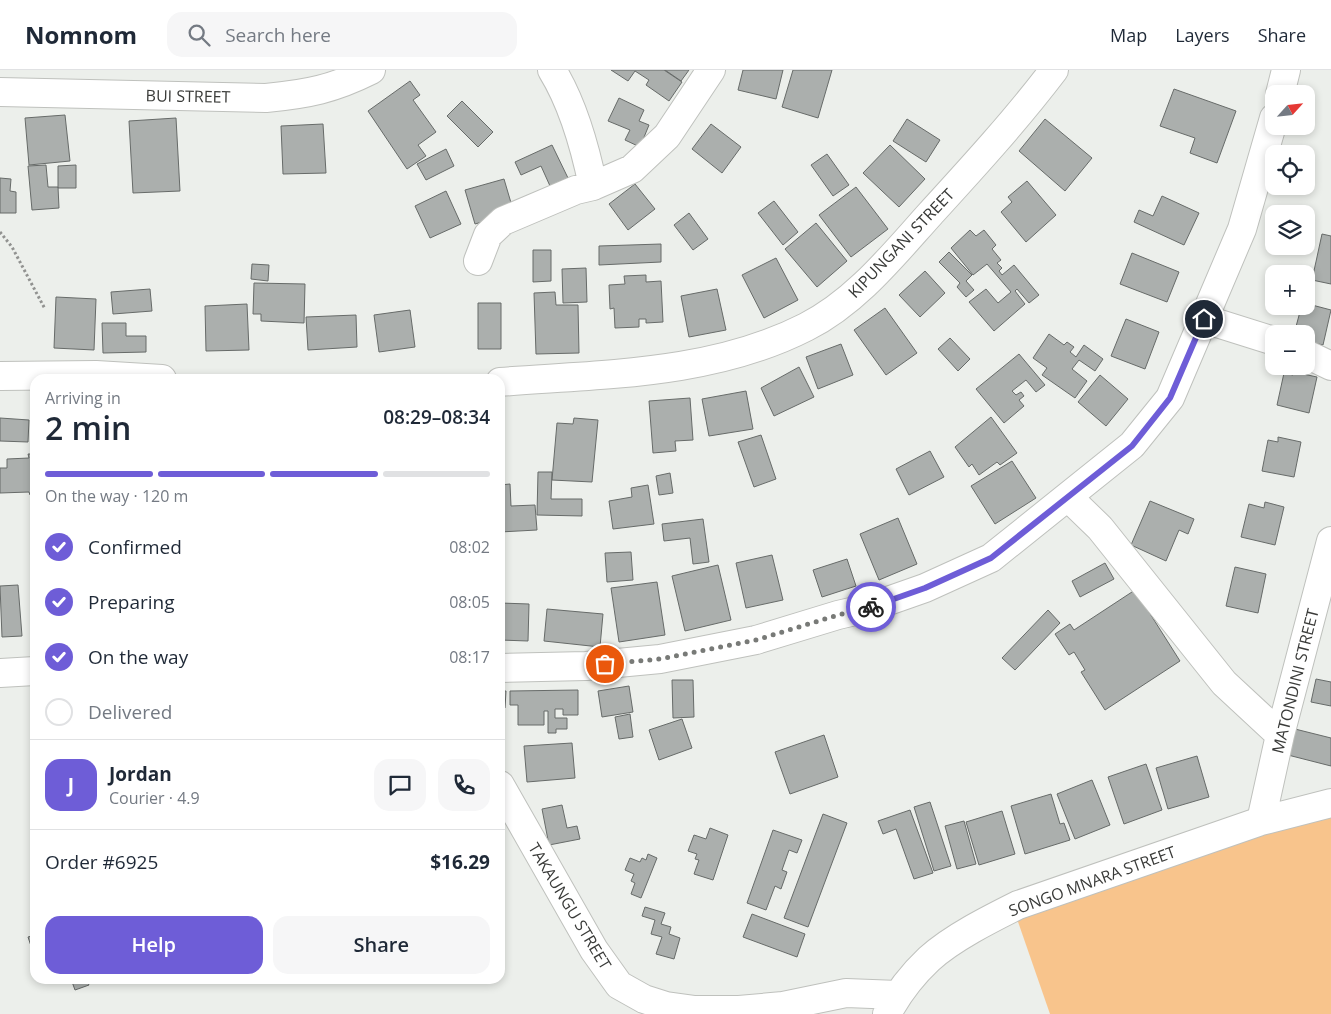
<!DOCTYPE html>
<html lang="en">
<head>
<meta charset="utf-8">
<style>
  :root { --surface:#fff; --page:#f6f6f7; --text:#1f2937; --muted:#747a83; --line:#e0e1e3; --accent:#6e5dd7 }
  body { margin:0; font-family:"Open Sans",sans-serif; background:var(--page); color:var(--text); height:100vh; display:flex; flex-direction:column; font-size:19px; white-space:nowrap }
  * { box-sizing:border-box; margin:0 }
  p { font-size:16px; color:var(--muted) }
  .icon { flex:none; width:28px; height:28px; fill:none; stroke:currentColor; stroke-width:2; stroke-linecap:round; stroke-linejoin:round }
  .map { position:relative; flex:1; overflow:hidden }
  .drawer { position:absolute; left:30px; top:304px; width:475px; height:610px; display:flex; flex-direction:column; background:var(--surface); border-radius:15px; box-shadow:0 2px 8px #0003 }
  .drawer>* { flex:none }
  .needle { width:32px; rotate:63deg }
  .controls { position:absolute; left:1265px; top:15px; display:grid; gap:10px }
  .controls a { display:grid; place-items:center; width:50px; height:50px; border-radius:10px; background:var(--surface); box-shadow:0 2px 8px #0003; font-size:25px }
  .pin { position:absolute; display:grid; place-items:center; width:42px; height:42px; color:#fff; margin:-21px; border:2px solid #fff; border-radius:50%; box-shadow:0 1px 5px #0007 }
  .courier { position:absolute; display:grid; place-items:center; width:50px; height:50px; margin:-25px; border:4px solid #6e5dd7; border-radius:50%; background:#fff; color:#222; box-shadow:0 1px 6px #0007 }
  .summary em { font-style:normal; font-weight:600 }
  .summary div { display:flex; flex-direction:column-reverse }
  .summary { display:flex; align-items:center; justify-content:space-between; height:85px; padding:0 15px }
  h1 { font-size:32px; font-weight:600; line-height:38px }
  .bar { display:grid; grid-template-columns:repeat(4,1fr); gap:8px 5px; align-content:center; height:60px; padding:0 15px }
  .bar i { height:6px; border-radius:4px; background:var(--line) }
  .bar .on { background:var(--accent) }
  .bar p { grid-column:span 4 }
  .line { display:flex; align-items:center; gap:12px; padding:0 15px; border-top:1px solid var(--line) }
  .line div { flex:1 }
  .round { display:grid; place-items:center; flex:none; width:52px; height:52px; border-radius:15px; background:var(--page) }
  ol { padding:0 15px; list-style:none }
  li { display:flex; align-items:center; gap:15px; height:55px }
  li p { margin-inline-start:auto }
  li .icon { padding:5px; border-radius:50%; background:var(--accent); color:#fff; stroke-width:4 }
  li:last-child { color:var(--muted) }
  li i { width:28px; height:28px; border:2px solid var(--line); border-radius:50% }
  .cta { display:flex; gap:10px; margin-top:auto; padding:10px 15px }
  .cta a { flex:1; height:58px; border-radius:15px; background:var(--accent); color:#fff; font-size:20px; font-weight:600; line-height:58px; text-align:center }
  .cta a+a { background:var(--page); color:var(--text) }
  header { display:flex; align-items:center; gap:30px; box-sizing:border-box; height:70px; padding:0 25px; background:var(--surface); border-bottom:1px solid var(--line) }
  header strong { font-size:24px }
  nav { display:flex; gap:28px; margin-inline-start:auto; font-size:18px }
  .search { width:350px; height:45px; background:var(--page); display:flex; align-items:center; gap:12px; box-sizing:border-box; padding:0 18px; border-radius:15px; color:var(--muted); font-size:19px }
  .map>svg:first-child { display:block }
  .green { fill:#f8c48c }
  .building { fill:#abafad; stroke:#676b69 }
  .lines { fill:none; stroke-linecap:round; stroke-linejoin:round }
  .minor-casing { stroke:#bfc1bd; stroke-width:30 }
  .path { stroke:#919290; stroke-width:3; stroke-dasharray:2.5 2.5; stroke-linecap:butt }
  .minor { stroke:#fff; stroke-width:28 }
  .done { stroke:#787a77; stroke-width:5; stroke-dasharray:0 9 }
  .route { stroke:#6e5dd7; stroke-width:6 }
  .labels { text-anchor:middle; stroke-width:4; stroke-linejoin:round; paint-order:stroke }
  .street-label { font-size:16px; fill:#3a3b39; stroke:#fff }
</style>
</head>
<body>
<header>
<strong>Nomnom</strong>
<div class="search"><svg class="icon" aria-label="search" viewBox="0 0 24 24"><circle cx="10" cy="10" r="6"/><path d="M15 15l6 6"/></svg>Search here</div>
<nav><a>Map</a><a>Layers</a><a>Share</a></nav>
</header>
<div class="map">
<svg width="1331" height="944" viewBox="0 0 1331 944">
  <rect width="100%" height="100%" fill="#ecefeb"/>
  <!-- green -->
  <path class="green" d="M1331 740V944H1050L1016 846Z"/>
  <!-- building -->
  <path class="building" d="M611 0H664L682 12 669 31 646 15 649 10 635 1 628 11Z
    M665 0H689L681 11Z
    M743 0H783L776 29 738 20Z
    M793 0H832L818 48 782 37Z
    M410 11 420 25 413 30 436 62 418 75 426 86 407 99 368 41Z
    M1174 19 1236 41 1217 93 1190 83 1195 68 1160 56Z
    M619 28 644 40 639 51 649 55 640 77 625 70 630 60 608 51Z
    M462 31 493 62 478 77 447 46Z
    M65 45 70 91 29 95 25 48Z
    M176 48 180 121 133 123 129 51Z
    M907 49 940 70 926 92 893 71Z
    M1045 49 1092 88 1065 121 1019 81Z
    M323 54 326 103 283 104 281 56Z
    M711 54 741 77 722 103 692 79Z
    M552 75 568 108 550 116 541 96 521 105 515 92Z
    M890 75 925 109 899 137 863 103Z
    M446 79 454 96 426 110 417 94Z
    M827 84 849 115 833 126 811 95Z
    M46 95 48 117H58L59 138 32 140 28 96Z
    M76 95V118H58V96Z
    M0 108 11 109 10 121 16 122V143H0Z
    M504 109 514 143 475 154 465 120Z
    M1027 111 1056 145 1026 172 1001 142 1012 132 1008 127Z
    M635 114 655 139 628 160 609 134Z
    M856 117 888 159 851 187 819 145Z
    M446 121 461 154 430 168 415 136Z
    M1162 126 1199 143 1184 175 1134 152 1139 140 1153 146Z
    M774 131 798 162 783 175 758 143Z
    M689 143 708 169 693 180 674 155Z
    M816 153 847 191 817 217 785 179Z
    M970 160 976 166 984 160 996 175 992 179 1001 190 997 193 1002 198 999 201 1002 205 1014 195 1039 225 1029 233 1017 219 1015 221 1025 234 994 261 969 232 986 219 998 233 1011 222 987 194 973 205 951 178Z
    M1322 164 1331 166V214L1312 210Z
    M661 174V192L599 195V176Z
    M533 180H551V211L533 212Z
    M949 182 972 205 966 211 974 220 966 227 957 217 960 213 939 192Z
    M1132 183 1179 202 1167 232 1120 214Z
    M776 188 798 230 764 248 742 205Z
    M252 194 269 195 268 211 251 209Z
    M586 198 587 232 563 233 562 199Z
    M925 201 945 223 920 247 899 225Z
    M646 205V212L661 211 663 252 646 253V249H639V257L615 258 614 238 610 239 609 215 625 214 624 206Z
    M254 213 305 214 304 253 261 251V244H253Z
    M150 219 152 241 113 244 111 222Z
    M717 219 726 260 689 267 681 226Z
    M555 222 556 235H578L579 283 536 284 534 223Z
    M56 227 96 229 94 280 54 278Z
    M478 233H501V279H478Z
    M247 234 249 280 206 281 205 236Z
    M1312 235 1331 240 1323 275 1306 271V264H1294L1301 238 1311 241Z
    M885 238 917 283 886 305 854 260Z
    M410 240 415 277 379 282 374 245Z
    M356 245 357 277 308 280 306 247Z
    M1126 249 1159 262 1145 299 1111 286Z
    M102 253H126V266H146V282L103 283Z
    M1049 264 1064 275 1067 272 1074 277 1070 282 1076 287 1084 275 1103 289 1095 301 1079 290 1072 299 1087 311 1075 328 1042 305 1047 298 1033 288Z
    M950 268 970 289 958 301 938 279Z
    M841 274 853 305 818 319 806 287Z
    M1019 284 1045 315 1036 322 1026 310 1012 321 1016 325 1021 322 1024 326 1019 330 1024 336 1004 353 976 319Z
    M799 297 814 327 774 346 761 318Z
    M1294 302 1317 307 1309 343 1277 335 1284 303 1293 305Z
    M1100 305 1128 329 1106 356 1078 332Z
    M746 321 753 359 709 366 702 329Z
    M690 328 693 370 675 371 676 381 653 383 649 331Z
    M991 347 1017 383 1000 395 997 392 979 405 972 394 969 397 955 377Z
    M0 348 29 350 28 372 0 371Z
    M574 348 598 350 592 412 552 410 557 353 573 354Z
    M761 365 776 409 754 417 738 372Z
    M1278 367 1301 372 1294 407 1262 401 1268 370 1278 372Z
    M930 381 944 407 909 425 896 399Z
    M28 384H35V425H30L29 422 0 423V398H7V389L29 388Z
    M1012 391 1036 428 995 454 971 416Z
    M538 402H552L551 429H582V446L537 445Z
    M670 403 673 423 659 425 656 406Z
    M510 414 511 436 535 435 537 460 500 462V415Z
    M648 415 654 454 613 459 609 431 632 427 631 418Z
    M1150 431 1194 449 1188 464 1179 460 1166 491 1131 475Z
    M1265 432 1284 437 1275 475 1241 467 1249 434 1264 438Z
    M898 448 917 494 879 510 860 464Z
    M703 449 709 492 693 494 690 468 664 471 662 454Z
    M631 482 633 510 607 512 605 483Z
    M772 485 783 530 746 538 736 493Z
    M847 489 856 516 822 527 813 500Z
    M1105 493 1114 509 1080 527 1072 511Z
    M718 495 731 550 685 561 672 506Z
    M1235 497 1266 504 1258 543 1226 536Z
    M657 512 665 565 619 572 611 518Z
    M18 515 22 566 2 567 0 516Z
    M1135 520 1180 591 1105 640 1081 602 1085 600 1074 582 1069 585 1055 564 1070 554 1074 560Z
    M500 533 529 534 528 571 500 570Z
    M547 539 603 544 600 577 544 571Z
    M1048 540 1060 553 1015 600 1002 588Z
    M1316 609 1331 612V636L1311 632Z
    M672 610H693L694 647 673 648Z
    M629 616 633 642 602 647 598 621Z
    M578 620V645H563V639H555V648H567V659H556V663H548V641H544V655H518V635H510V621Z
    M500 621H506L505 638 500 637Z
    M630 644 633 667 619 669 615 647Z
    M682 649 692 678 659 690 649 660Z
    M1291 658 1331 668V696L1284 684Z
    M824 665 838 707 790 724 775 682Z
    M572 673 575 708 527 712 524 676Z
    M1197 686 1209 727 1168 739 1156 698Z
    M1146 694 1162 740 1124 754 1108 707Z
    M1092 710 1110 755 1075 769 1057 724Z
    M1051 724 1060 754 1064 753 1070 770 1025 784 1011 736Z
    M930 732 951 796 934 801 914 737Z
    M562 735 567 758 577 756 580 769 549 775 542 739Z
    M910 740 933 803 914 809 896 759 883 764 878 751Z
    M1002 741 1015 784 979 795 966 752Z
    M823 744 847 753 808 857 784 848Z
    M964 751 976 794 957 799 945 756Z
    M710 758 728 765 713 810 694 804 699 790 695 789 697 784 688 781 694 765 706 769Z
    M773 760 802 770 797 783 789 780 782 800 787 802 781 819 775 816 766 840 747 833Z
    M648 784 657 788 641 828 631 824 635 813 631 811 634 804 625 800 630 788 640 792 642 788 646 790Z
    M645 837 665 843 661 854 671 857 669 864 680 868 674 889 656 884 662 867 651 864 655 850 642 846Z
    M752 844 805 864 797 887 743 867Z
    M35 865V888L28 867Z
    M71 909H86L89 915 75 920Z"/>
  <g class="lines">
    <!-- minor casing -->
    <g class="minor-casing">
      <path id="minor" d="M552 0C573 34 585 77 593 116
        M0 22 266 28C308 24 333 19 371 0
        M1280 24 1286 0
        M478 191 488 165 503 151 576 120 593 116 632 99 667 66 711 0
        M1204 249 1274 271
        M1306 284 1331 296
        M0 306 96 305 162 309
        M500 312C603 304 712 305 806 257 856 232 894 184 931 143 973 97 1016 50 1054 0
        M1068 427 1100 458 1224 613 1280 665
        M500 598 586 596 660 589 756 570 838 545 868 538 925 518 991 488 1132 375 1170 328 1242 159 1274 48
        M0 603 35 601
        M500 715 594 880 619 915 644 929 666 936 695 940H739L783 936 846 923 898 925
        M1261 751 1280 665 1331 471
        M887 944C897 925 913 904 929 889 952 868 990 849 1018 835L1261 751 1331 733"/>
    </g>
    <!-- path -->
    <path class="path" d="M0 162 12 177 45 239"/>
    <!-- minor -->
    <use href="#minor" class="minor"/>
  </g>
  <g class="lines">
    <!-- done -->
    <path class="done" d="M605 594 660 589 756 570 838 545 871 537"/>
    <!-- route -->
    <path class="route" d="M871 537 925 518 991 488 1132 376 1170 328 1204 249"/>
  </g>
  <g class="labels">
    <!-- street labels -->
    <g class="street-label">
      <text transform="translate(188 26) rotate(1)" y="6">BUI STREET</text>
      <text transform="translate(901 173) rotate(-46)" y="6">KIPUNGANI STREET</text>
      <text transform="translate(1295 611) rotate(-76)" y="6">MATONDINI STREET</text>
      <text transform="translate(1092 811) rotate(-20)" y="6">SONGO MNARA STREET</text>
      <text transform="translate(570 836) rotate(59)" y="6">TAKAUNGU STREET</text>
    </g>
  </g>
</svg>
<div class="controls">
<a><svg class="needle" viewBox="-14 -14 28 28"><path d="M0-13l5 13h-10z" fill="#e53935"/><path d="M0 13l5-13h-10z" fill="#747a83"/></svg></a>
<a><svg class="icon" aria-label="locate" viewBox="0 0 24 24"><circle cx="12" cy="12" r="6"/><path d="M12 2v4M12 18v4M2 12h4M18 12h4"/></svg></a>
<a><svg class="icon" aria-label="layers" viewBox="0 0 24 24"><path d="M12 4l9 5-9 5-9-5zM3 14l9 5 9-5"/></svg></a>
<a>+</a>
<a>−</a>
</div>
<div class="pin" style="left:605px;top:594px;background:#ea580c"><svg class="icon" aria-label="bag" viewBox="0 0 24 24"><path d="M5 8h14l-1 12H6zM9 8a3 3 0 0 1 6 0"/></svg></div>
<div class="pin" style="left:1204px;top:249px;background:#1f2937"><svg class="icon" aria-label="home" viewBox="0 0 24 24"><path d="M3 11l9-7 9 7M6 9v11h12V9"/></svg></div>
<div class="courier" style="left:871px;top:537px"><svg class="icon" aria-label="bike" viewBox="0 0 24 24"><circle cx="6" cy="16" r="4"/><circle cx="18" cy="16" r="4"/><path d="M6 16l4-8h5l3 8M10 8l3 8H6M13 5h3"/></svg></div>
<section class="drawer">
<div class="summary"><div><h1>2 min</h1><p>Arriving in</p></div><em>08:29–08:34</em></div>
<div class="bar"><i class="on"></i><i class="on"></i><i class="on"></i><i></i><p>On the way · 120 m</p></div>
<ol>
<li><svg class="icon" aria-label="check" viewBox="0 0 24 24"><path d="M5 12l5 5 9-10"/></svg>Confirmed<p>08:02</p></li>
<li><svg class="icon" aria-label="check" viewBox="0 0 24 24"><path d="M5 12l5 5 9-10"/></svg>Preparing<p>08:05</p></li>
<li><svg class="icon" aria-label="check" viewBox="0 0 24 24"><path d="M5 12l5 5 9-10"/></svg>On the way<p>08:17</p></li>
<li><i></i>Delivered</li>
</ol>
<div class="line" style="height:90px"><b class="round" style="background:var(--accent);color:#fff">J</b><div><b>Jordan</b><p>Courier · 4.9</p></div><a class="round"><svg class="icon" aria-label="chat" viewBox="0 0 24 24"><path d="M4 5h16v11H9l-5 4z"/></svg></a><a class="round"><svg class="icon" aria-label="phone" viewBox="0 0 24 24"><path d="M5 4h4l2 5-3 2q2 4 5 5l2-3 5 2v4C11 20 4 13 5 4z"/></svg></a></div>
<div class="line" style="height:65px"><div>Order #6925</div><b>$16.29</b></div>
<div class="cta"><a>Help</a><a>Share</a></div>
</section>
</div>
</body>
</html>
